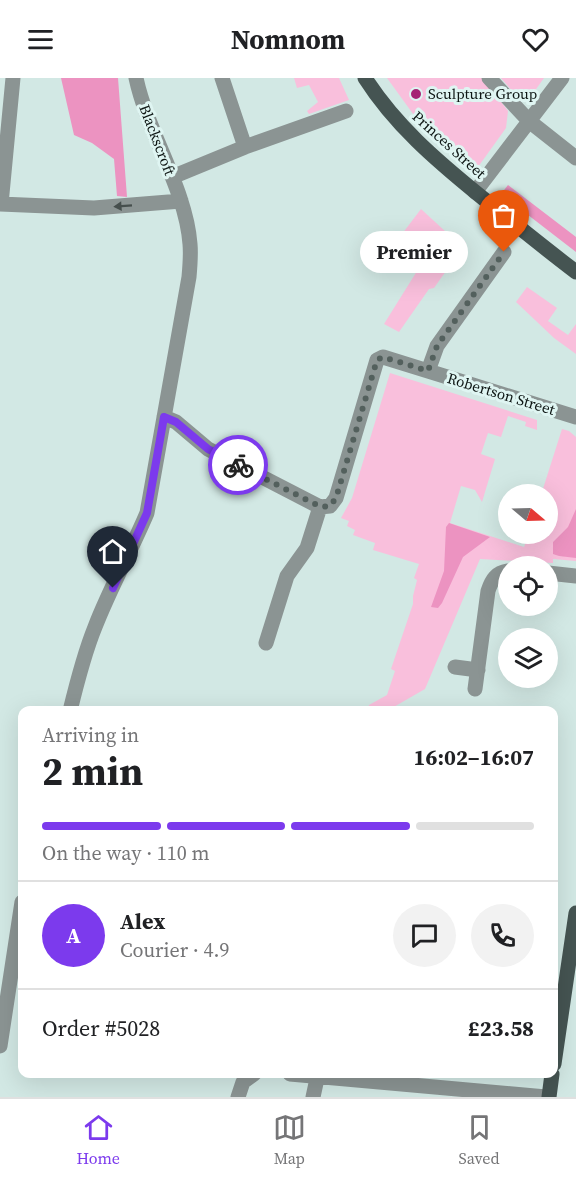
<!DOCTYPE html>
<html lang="en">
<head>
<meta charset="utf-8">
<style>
  :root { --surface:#fff; --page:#f2f2f2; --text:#202124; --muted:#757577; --line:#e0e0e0; --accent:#7c3aed }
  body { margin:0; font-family:"Source Serif 4",serif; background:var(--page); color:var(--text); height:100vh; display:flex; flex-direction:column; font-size:22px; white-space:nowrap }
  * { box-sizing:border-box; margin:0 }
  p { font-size:20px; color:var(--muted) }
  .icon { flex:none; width:33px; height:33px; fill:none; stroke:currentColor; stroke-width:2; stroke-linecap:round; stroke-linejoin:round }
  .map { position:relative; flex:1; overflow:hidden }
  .side { position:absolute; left:18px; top:628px; width:540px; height:372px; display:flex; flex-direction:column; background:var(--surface); border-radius:12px; box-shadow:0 6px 24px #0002 }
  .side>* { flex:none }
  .needle { width:39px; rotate:109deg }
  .tools { position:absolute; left:498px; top:406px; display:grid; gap:12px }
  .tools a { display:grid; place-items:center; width:60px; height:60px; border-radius:50%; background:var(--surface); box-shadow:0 6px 24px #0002; font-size:30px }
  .pin { position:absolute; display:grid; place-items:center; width:51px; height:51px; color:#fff; margin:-62px -26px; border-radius:50% 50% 50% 0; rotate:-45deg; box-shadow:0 0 6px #0007 }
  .pin .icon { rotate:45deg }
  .courier { position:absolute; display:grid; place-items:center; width:60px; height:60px; margin:-30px; border:4px solid #7c3aed; border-radius:50%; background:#fff; color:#222; box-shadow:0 2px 8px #0007 }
  .bubble { position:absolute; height:42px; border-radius:21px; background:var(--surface); box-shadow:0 6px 24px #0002; font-size:20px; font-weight:700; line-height:42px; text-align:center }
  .summary em { font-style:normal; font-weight:700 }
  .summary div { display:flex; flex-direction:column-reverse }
  .summary { display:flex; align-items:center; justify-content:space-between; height:102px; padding:0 24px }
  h1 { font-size:39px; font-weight:700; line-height:45px }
  .bar { display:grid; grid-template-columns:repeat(4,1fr); gap:9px 6px; align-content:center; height:72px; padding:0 24px }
  .bar i { height:8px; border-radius:4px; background:var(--line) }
  .bar .active { background:var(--accent) }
  .bar p { grid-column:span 4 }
  .line { display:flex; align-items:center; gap:15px; padding:0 24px; border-top:2px solid var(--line) }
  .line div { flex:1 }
  .round { display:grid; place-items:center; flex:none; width:63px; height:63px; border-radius:32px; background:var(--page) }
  header { display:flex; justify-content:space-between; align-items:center; height:78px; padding:0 24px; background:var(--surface); font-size:27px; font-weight:700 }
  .tabs { display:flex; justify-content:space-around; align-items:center; height:84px; border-top:2px solid var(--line); background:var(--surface); font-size:16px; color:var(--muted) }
  .tabs a { display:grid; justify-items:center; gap:3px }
  .tabs .active { color:var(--accent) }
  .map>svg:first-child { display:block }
  .green { fill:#f9bfdc }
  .forest { fill:#ec93c1 }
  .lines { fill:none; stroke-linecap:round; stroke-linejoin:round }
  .minor { stroke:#8b9493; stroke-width:15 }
  .major { stroke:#455452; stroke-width:15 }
  .oneway { fill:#464f4d }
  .done { stroke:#53605d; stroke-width:6; stroke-dasharray:0 10.8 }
  .route { stroke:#7c3aed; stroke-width:8 }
  .poi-dot { fill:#a52575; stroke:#dff5f2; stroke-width:2 }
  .labels { text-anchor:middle; stroke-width:6; stroke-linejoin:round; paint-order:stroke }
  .poi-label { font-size:15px; fill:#0e1614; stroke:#dff5f2; text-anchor:start }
  .street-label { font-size:15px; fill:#0e1614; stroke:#dff5f2 }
</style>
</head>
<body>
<header><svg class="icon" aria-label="menu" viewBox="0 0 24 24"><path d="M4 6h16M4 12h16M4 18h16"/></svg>Nomnom<svg class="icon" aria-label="heart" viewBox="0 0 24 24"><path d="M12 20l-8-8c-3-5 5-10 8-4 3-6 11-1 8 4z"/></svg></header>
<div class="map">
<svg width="576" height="1019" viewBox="0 0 576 1019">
  <rect width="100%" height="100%" fill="#d2e8e4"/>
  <!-- green -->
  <path class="green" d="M294 0H339L349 22 309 36 307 33 318 24 309 7 297 10Z
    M387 0H483L508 33 506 50 478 89 465 87 416 40Z
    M501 0H544L534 14 523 18 513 14Z
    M421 131 458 165 462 162 466 165 434 210 429 211 399 254 384 246 427 177 399 160Z
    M527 209 557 230 548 243 568 257 576 246V276L554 260 516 224Z
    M390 295 537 342V352L525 348 526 344 508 338 501 359 488 355 481 376 495 381 482 424 475 412 461 408 450 445 524 469 529 456H548V417H541L562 351 569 353 576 359V483L553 481V485L480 481 425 611 392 630 393 633H367L369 627 387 617 395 593 391 591 413 526V518L417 502 414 500 419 486 373 472 375 465 353 457 355 452 347 448 349 443 341 440 352 420Z"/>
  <!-- forest -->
  <path class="forest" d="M61 0H118L127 119 117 118 114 81 92 65 74 57Z
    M508 107 576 159V174L501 116Z
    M576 431V480L559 478 553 476V464L568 449Z
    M449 445 490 459 463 479 442 525 438 530 431 529 444 493 446 449Z"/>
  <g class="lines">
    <!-- minor -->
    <path class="minor" d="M222 0 245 69
      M489 0 529 43 576 80
      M172 99 245 69 346 33
      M475 114 562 0
      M0 126 94 130 181 123
      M1 126 13 0
      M428 293 437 268 504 174
      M164 339 176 344 208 371 320 429 330 428 336 420 377 282 383 279 576 339
      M548 495 576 498
      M266 565 287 498 307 470 320 429
      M455 589 478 592
      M475 611 488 513C492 501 496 495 508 493
      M70 633C77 604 84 576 95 549 110 510 131 473 147 435L189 199C190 188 191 177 190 166 186 111 148 56 136 0
      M0 968 22 824
      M290 996 546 1019
      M238 1019 243 1004 254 996
      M313 1019 318 996"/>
    <!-- major -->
    <path class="major" d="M365 0C395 47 436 82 479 117 511 143 543 169 576 194
      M554 986 576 835
      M549 1019 552 996"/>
  </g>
  <!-- one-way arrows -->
  <defs><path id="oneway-solid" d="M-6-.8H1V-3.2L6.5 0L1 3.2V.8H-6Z" transform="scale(1.5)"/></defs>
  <use class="oneway" href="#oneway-solid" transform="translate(123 128) rotate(176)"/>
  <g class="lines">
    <!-- done -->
    <path class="done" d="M238 387 321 429 330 428 336 420 377 282 383 279 428 293 437 268 504 174"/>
    <!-- route -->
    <path class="route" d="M113 510 147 435 164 339 176 344 208 371 238 387"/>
  </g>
  <!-- markers -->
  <circle class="poi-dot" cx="416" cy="16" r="6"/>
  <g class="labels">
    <!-- poi labels -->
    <g class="poi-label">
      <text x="428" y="21">Sculpture Group</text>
    </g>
    <!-- street labels -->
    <g class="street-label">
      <text transform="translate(157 62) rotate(69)" y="5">Blackscroft</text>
      <text transform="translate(449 67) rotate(42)" y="5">Princes Street</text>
      <text transform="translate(501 316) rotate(17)" y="5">Robertson Street</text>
    </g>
  </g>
</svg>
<div class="tools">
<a><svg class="needle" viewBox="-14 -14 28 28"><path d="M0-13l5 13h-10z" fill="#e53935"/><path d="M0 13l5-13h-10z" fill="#757577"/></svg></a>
<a><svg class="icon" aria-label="locate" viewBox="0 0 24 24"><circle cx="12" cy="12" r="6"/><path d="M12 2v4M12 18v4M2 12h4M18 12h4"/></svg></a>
<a><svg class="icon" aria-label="layers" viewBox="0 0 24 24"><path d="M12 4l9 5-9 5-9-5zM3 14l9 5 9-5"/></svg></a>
</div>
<div class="pin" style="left:504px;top:174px;background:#ea580c"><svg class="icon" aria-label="bag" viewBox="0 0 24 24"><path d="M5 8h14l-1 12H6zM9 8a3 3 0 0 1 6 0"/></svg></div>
<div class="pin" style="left:113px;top:510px;background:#1f2937"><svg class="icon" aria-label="home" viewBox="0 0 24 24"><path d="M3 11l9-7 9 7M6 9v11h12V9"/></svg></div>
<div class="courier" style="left:238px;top:387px"><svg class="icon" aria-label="bike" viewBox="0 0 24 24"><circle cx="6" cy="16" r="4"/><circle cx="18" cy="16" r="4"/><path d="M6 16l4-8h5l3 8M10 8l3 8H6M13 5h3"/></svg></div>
<div class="bubble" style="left:360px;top:153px;width:108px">Premier</div>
<section class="side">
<div class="summary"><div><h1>2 min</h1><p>Arriving in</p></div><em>16:02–16:07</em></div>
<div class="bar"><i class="active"></i><i class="active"></i><i class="active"></i><i></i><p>On the way · 110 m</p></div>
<div class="line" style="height:108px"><b class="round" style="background:var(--accent);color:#fff">A</b><div><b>Alex</b><p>Courier · 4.9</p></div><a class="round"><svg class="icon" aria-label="chat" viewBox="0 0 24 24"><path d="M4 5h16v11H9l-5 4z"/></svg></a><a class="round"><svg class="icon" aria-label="phone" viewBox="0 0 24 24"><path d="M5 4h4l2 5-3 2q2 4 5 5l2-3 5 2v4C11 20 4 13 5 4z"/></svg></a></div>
<div class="line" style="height:78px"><div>Order #5028</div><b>£23.58</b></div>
</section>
</div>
<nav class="tabs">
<a class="active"><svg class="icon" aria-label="home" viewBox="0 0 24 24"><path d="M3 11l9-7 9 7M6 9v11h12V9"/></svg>Home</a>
<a><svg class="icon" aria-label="map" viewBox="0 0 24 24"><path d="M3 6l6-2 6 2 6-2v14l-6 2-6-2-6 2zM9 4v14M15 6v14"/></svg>Map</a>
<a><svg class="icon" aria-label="saved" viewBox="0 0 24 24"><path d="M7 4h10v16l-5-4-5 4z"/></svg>Saved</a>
</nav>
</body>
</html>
